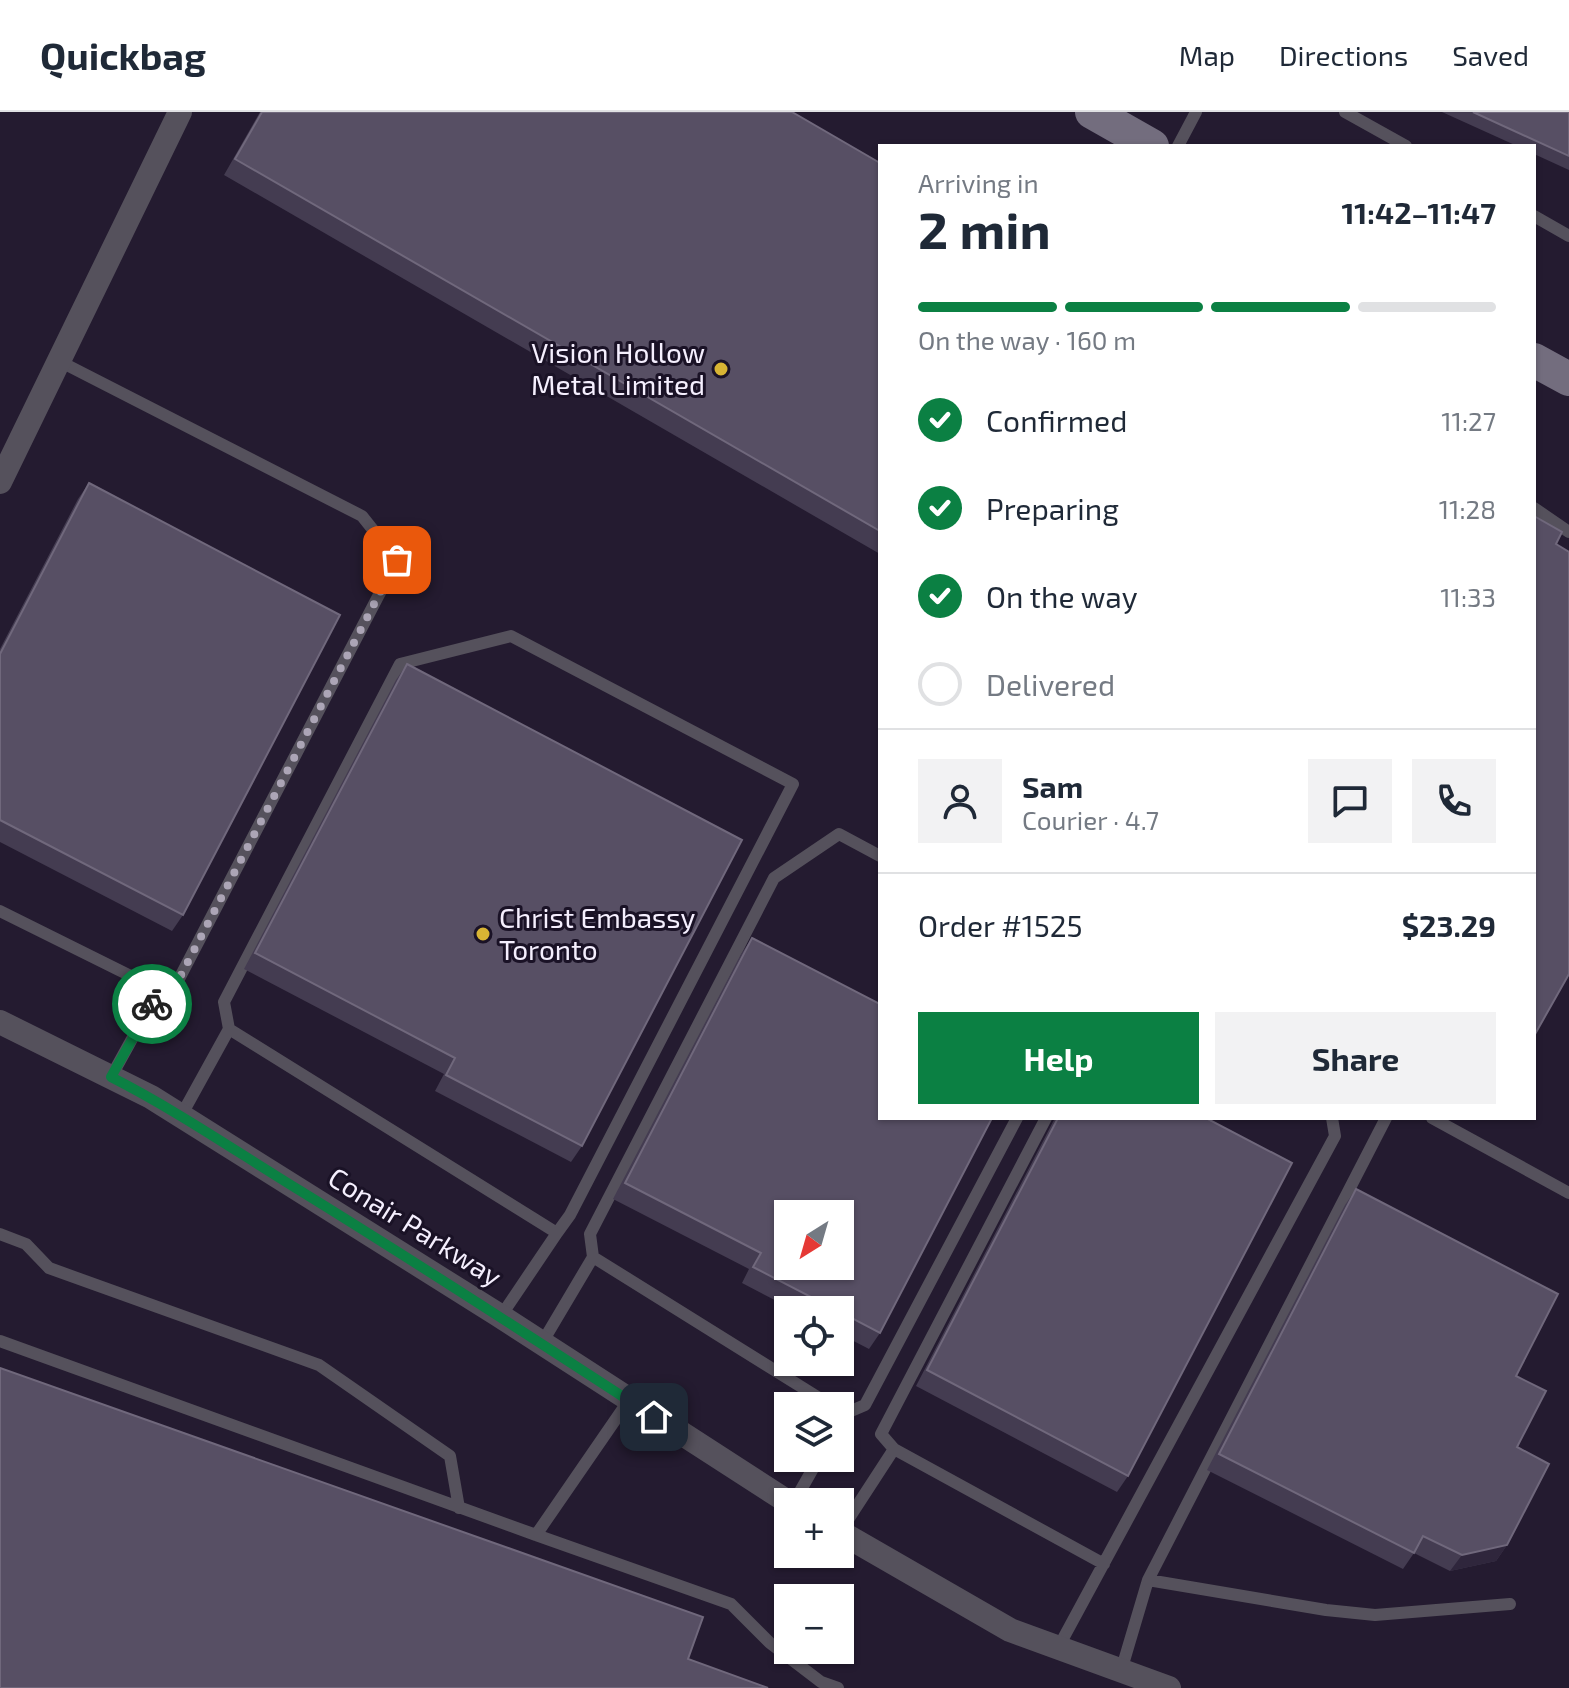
<!DOCTYPE html>
<html lang="en">
<head>
<meta charset="utf-8">
<style>
  :root { --surface:#fff; --page:#f2f2f3; --text:#1f2937; --muted:#747a83; --line:#e0e1e3; --accent:#0b8043 }
  body { margin:0; font-family:"Exo 2",sans-serif; background:var(--page); color:var(--text); height:100vh; display:flex; flex-direction:column; font-size:30px; white-space:nowrap }
  * { box-sizing:border-box; margin:0 }
  p { font-size:26px; color:var(--muted) }
  .icon { flex:none; width:44px; height:44px; fill:none; stroke:currentColor; stroke-width:2; stroke-linecap:round; stroke-linejoin:round }
  .map { position:relative; flex:1; overflow:hidden }
  .panel { position:absolute; left:878px; top:32px; width:658px; height:976px; display:flex; flex-direction:column; background:var(--surface); border-radius:0px; box-shadow:0 2px 6px #0004 }
  .panel>* { flex:none }
  .needle { width:52px; rotate:217deg }
  .controls { position:absolute; left:774px; top:1088px; display:grid; gap:16px }
  .controls a { display:grid; place-items:center; width:80px; height:80px; border-radius:0px; background:var(--surface); box-shadow:0 2px 6px #0004; font-size:40px }
  .pin { position:absolute; display:grid; place-items:center; width:68px; height:68px; color:#fff; margin:-34px; border-radius:16px; box-shadow:0 4px 12px #0006 }
  .courier { position:absolute; display:grid; place-items:center; width:80px; height:80px; margin:-40px; border:6px solid #0b8043; border-radius:50%; background:#fff; color:#222; box-shadow:0 2px 10px #0007 }
  .summary em { font-style:normal; font-weight:700 }
  .summary div { display:flex; flex-direction:column-reverse }
  .summary { display:flex; align-items:center; justify-content:space-between; height:136px; padding:0 40px }
  h1 { font-size:52px; font-weight:700; line-height:60px }
  .bar { display:grid; grid-template-columns:repeat(4,1fr); gap:12px 8px; align-content:center; height:96px; padding:0 40px }
  .bar i { height:10px; border-radius:6px; background:var(--line) }
  .bar .selected { background:var(--accent) }
  .bar p { grid-column:span 4 }
  .line { display:flex; align-items:center; gap:20px; padding:0 40px; border-top:2px solid var(--line) }
  .line div { flex:1 }
  .round { display:grid; place-items:center; flex:none; width:84px; height:84px; border-radius:0px; background:var(--page) }
  ol { padding:0 40px; list-style:none }
  li { display:flex; align-items:center; gap:24px; height:88px }
  li p { margin-inline-start:auto }
  li .icon { padding:8px; border-radius:50%; background:var(--accent); color:#fff; stroke-width:4 }
  li:last-child { color:var(--muted) }
  li i { width:44px; height:44px; border:4px solid var(--line); border-radius:50% }
  .action { display:flex; gap:16px; margin-top:auto; padding:16px 40px }
  .action a { flex:1; height:92px; border-radius:0px; background:var(--accent); color:#fff; font-size:32px; font-weight:700; line-height:92px; text-align:center }
  .action a+a { background:var(--page); color:var(--text) }
  header { display:flex; align-items:center; gap:48px; box-sizing:border-box; height:112px; padding:0 40px; background:var(--surface); border-bottom:2px solid var(--line) }
  header strong { font-size:38px }
  nav { display:flex; gap:44px; margin-inline-start:auto; font-size:28px }
  .map>svg:first-child { display:block }
  .lines { fill:none; stroke-linecap:round; stroke-linejoin:round }
  .lane { stroke:#55515c; stroke-width:12 }
  .street { stroke:#55515c; stroke-width:24 }
  .secondary { stroke:#736d7e; stroke-width:34 }
  .wall { fill:#443c51 }
  .shaded-wall { fill:#2f263c }
  .building { fill:#574f64; stroke:#70687c; stroke-width:2; fill-rule:evenodd }
  .done { stroke:#aca5b6; stroke-width:8; stroke-dasharray:0 14.4 }
  .route { stroke:#0b8043; stroke-width:10 }
  .poi-dot { fill:#d8b434; stroke:#1a1226; stroke-width:3 }
  .labels { text-anchor:middle; stroke-width:6; stroke-linejoin:round; paint-order:stroke }
  .poi-label { font-size:28px; fill:#f5effe; stroke:#1a1226; text-anchor:end }
  .street-label { font-size:28px; fill:#f5effe; stroke:#1a1226 }
</style>
</head>
<body>
<header>
<strong>Quickbag</strong>
<nav><a>Map</a><a>Directions</a><a>Saved</a></nav>
</header>
<div class="map">
<svg width="1569" height="1576" viewBox="0 0 1569 1576">
  <rect width="100%" height="100%" fill="#241b30"/>
  <g class="lines">
    <!-- lane -->
    <path class="lane" d="M1345 0 1406 34
      M1178 34 1196 0
      M1534 104 1569 124
      M59 249 362 404 397 448 179 867 159 878
      M1534 396 1569 420
      M0 799 159 878 111 965
      M229 917 224 890 400 552 511 524 793 672 570 1103 557 1121
      M181 1004 229 917 557 1121 501 1204
      M1432 1006 1569 1081
      M0 1122 26 1132 49 1156 319 1253 450 1344 459 1396
      M593 1145 590 1122 774 766 839 722 880 744
      M0 1229 536 1423 629 1288
      M542 1231 593 1145 832 1294
      M844 1302 865 1293 1017 1006
      M894 1337 1104 1452
      M794 1390 819 1346
      M840 1420 894 1337 881 1322 1046 1006
      M536 1423 731 1492 770 1531 821 1570 838 1576
      M1148 1468 1386 1006
      M1058 1536 1335 1024 1332 1006
      M1121 1559 1148 1468 1326 1498 1375 1503 1510 1492"/>
    <!-- street -->
    <path class="street" d="M0 370 180 0
      M0 910 151 985 497 1202 788 1390
      M840 1420 1010 1518 1169 1576"/>
    <!-- secondary -->
    <path class="secondary" d="M1092 0 1152 34
      M1534 248 1569 267"/>
  </g>
  <!-- wall -->
  <path class="wall" d="M260 0H792L880 51V442L224 63Z
    M1442 0H1569V58L1534 42V34H1517Z
    M89 371 183 803 172 819 0 730V537L78 387Z
    M407 552 582 1034 571 1050 435 979 444 962 244 857 396 568Z
    M752 826 880 1221 869 1237 840 1222V1198H794L742 1171 749 1157 613 1087 741 842Z
    M1055 1006H1206L1128 1364 1117 1380 916 1274Z
    M1356 1077 1516 1264 1517 1335 1507 1433 1496 1449 1450 1459 1414 1441 1403 1457 1207 1358 1345 1093Z"/>
  <!-- shaded-wall -->
  <path class="shaded-wall" d="M1507 1433 1496 1449 1450 1459 1462 1443Z"/>
  <!-- building -->
  <path class="building" d="M262 0H792L880 51V419L235 47Z
    M1473 0H1569V44Z
    M89 371 340 503 183 803 0 708V542Z
    M1534 404 1562 420 1556 432 1569 440V862L1534 924Z
    M407 552 742 728 582 1034 446 963 455 946 255 841Z
    M752 826 880 892V1006H992L880 1221 840 1200V1198H836L753 1155 761 1141 625 1071ZM788 1102H840V1154H788Z
    M1058 1006H1206L1292 1051 1128 1364 927 1258Z
    M1356 1077 1558 1182 1516 1264 1546 1279 1517 1335 1549 1352 1507 1433 1462 1443 1423 1424 1414 1441 1219 1342Z
    M0 1256 703 1505 688 1547 768 1576H0Z"/>
  <g class="lines">
    <!-- done -->
    <path class="done" d="M152 892 159 878 179 867 397 448"/>
    <!-- route -->
    <path class="route" d="M152 892 111 965C176 998 237 1040 299 1078 419 1152 536 1228 654 1305"/>
  </g>
  <!-- markers -->
  <g class="poi-dot">
    <circle cx="721" cy="257" r="8"/>
    <circle cx="483" cy="822" r="8"/>
  </g>
  <g class="labels">
    <!-- poi labels -->
    <g class="poi-label">
      <text x="705" y="251">Vision Hollow<tspan x="705" dy="32">Metal Limited</tspan></text>
      <text x="499" y="816" text-anchor="start">Christ Embassy<tspan x="499" dy="32">Toronto</tspan></text>
    </g>
    <!-- street labels -->
    <g class="street-label">
      <text transform="translate(415 1115) rotate(32)" y="10">Conair Parkway</text>
    </g>
  </g>
</svg>
<div class="controls">
<a><svg class="needle" viewBox="-14 -14 28 28"><path d="M0-13l5 13h-10z" fill="#e53935"/><path d="M0 13l5-13h-10z" fill="#747a83"/></svg></a>
<a><svg class="icon" aria-label="locate" viewBox="0 0 24 24"><circle cx="12" cy="12" r="6"/><path d="M12 2v4M12 18v4M2 12h4M18 12h4"/></svg></a>
<a><svg class="icon" aria-label="layers" viewBox="0 0 24 24"><path d="M12 4l9 5-9 5-9-5zM3 14l9 5 9-5"/></svg></a>
<a>+</a>
<a>−</a>
</div>
<div class="pin" style="left:397px;top:448px;background:#ea580c"><svg class="icon" aria-label="bag" viewBox="0 0 24 24"><path d="M5 8h14l-1 12H6zM9 8a3 3 0 0 1 6 0"/></svg></div>
<div class="pin" style="left:654px;top:1305px;background:#1f2937"><svg class="icon" aria-label="home" viewBox="0 0 24 24"><path d="M3 11l9-7 9 7M6 9v11h12V9"/></svg></div>
<div class="courier" style="left:152px;top:892px"><svg class="icon" aria-label="bike" viewBox="0 0 24 24"><circle cx="6" cy="16" r="4"/><circle cx="18" cy="16" r="4"/><path d="M6 16l4-8h5l3 8M10 8l3 8H6M13 5h3"/></svg></div>
<section class="panel">
<div class="summary"><div><h1>2 min</h1><p>Arriving in</p></div><em>11:42–11:47</em></div>
<div class="bar"><i class="selected"></i><i class="selected"></i><i class="selected"></i><i></i><p>On the way · 160 m</p></div>
<ol>
<li><svg class="icon" aria-label="check" viewBox="0 0 24 24"><path d="M5 12l5 5 9-10"/></svg>Confirmed<p>11:27</p></li>
<li><svg class="icon" aria-label="check" viewBox="0 0 24 24"><path d="M5 12l5 5 9-10"/></svg>Preparing<p>11:28</p></li>
<li><svg class="icon" aria-label="check" viewBox="0 0 24 24"><path d="M5 12l5 5 9-10"/></svg>On the way<p>11:33</p></li>
<li><i></i>Delivered</li>
</ol>
<div class="line" style="height:144px"><a class="round"><svg class="icon" aria-label="person" viewBox="0 0 24 24"><circle cx="12" cy="8" r="4"/><path d="M4 21q1-7 8-7t8 7"/></svg></a><div><b>Sam</b><p>Courier · 4.7</p></div><a class="round"><svg class="icon" aria-label="chat" viewBox="0 0 24 24"><path d="M4 5h16v11H9l-5 4z"/></svg></a><a class="round"><svg class="icon" aria-label="phone" viewBox="0 0 24 24"><path d="M5 4h4l2 5-3 2q2 4 5 5l2-3 5 2v4C11 20 4 13 5 4z"/></svg></a></div>
<div class="line" style="height:104px"><div>Order #1525</div><b>$23.29</b></div>
<div class="action"><a>Help</a><a>Share</a></div>
</section>
</div>
</body>
</html>
